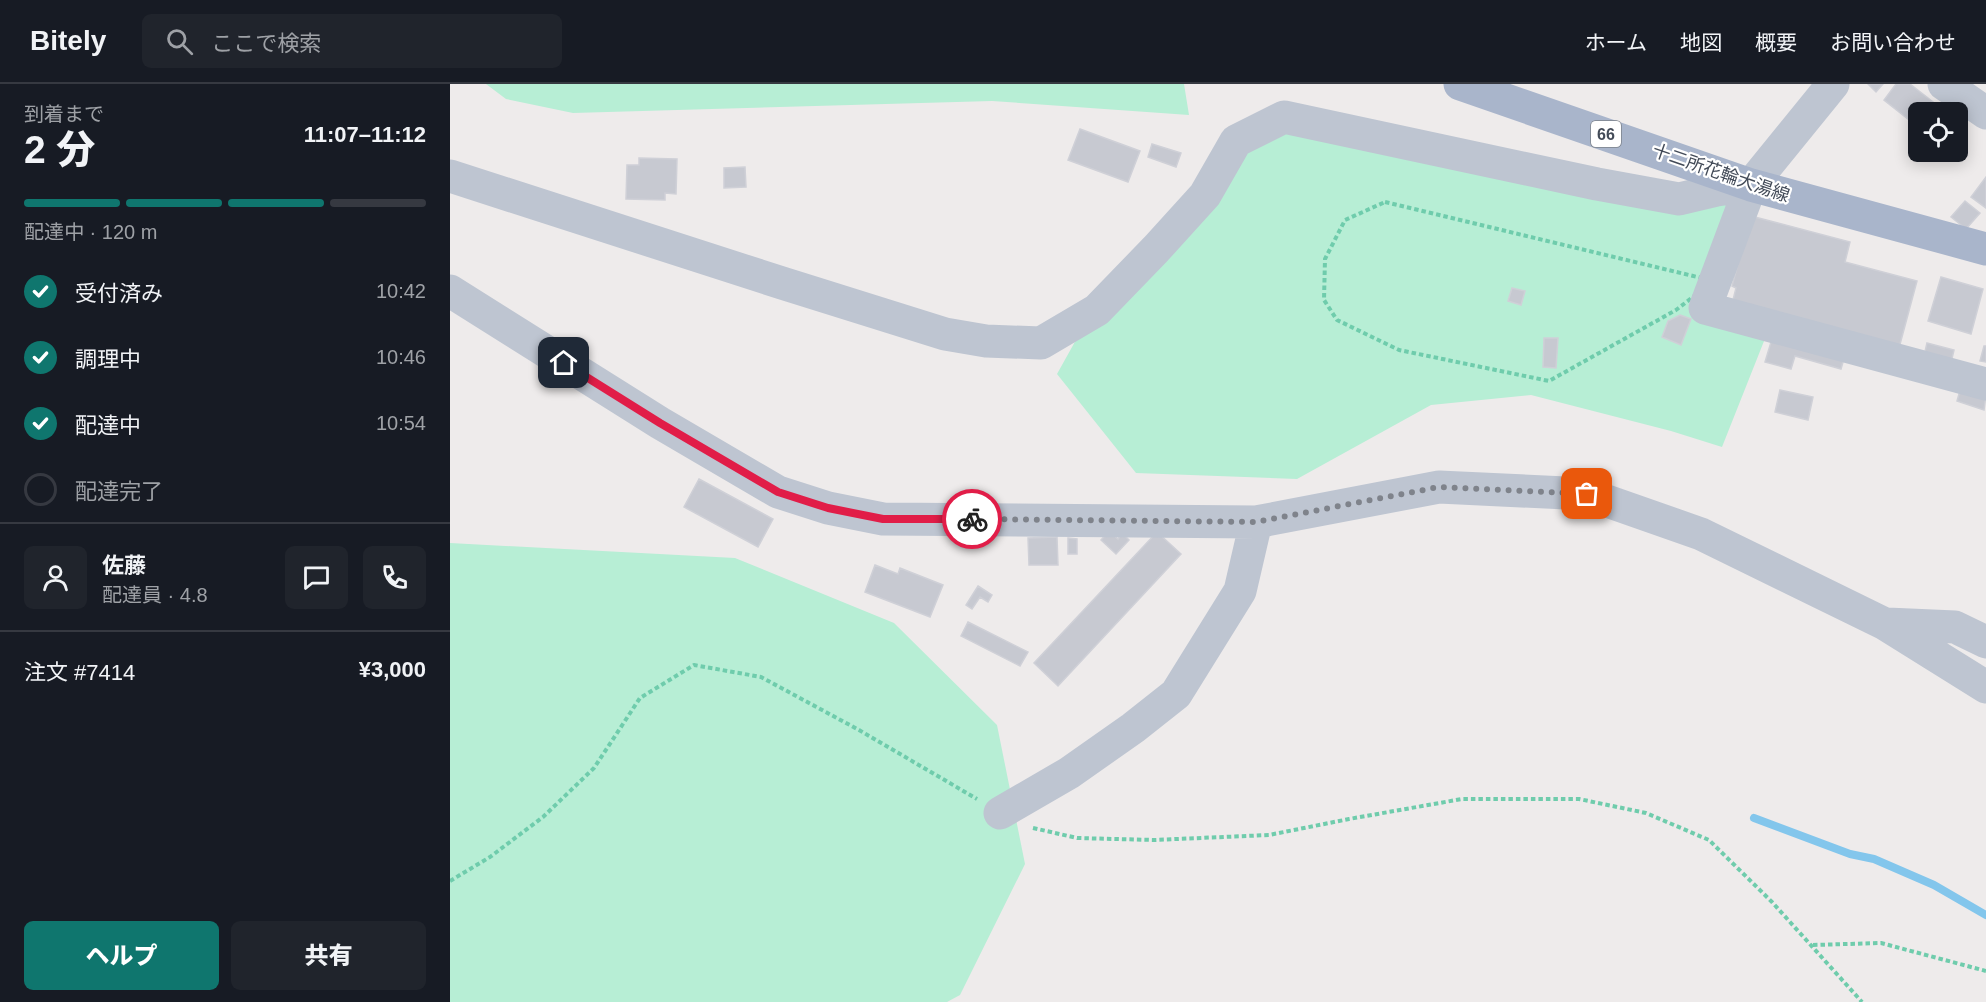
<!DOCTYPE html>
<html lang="ja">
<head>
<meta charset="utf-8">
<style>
  :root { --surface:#171b24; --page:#20242c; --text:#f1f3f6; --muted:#9ea1a6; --line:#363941; --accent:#0f766e }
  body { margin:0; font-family:Arial,"Noto Sans JP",sans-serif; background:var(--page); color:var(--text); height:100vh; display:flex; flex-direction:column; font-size:22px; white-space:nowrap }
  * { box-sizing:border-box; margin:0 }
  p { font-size:20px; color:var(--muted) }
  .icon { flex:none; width:33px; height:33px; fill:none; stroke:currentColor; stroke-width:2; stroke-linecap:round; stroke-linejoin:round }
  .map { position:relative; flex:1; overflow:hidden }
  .panel { display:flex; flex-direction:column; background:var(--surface); width:450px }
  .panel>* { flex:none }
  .controls { position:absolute; left:1458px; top:18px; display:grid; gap:12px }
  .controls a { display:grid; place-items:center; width:60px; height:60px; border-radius:9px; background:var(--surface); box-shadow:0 3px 15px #0003; font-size:30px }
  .pin { position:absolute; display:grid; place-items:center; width:51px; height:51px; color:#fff; margin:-26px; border-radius:12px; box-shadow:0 3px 9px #0006 }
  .courier { position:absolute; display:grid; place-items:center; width:60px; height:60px; margin:-30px; border:4px solid #e11d48; border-radius:50%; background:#fff; color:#222; box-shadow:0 2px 8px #0007 }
  .head em { font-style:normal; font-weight:800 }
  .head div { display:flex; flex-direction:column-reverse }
  .head { display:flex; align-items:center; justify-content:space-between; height:102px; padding:0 24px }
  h1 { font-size:39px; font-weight:800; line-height:45px }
  .bar { display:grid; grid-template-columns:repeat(4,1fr); gap:9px 6px; align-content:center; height:72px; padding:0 24px }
  .bar i { height:8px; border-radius:4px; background:var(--line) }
  .bar .selected { background:var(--accent) }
  .bar p { grid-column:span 4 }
  .line { display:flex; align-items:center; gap:15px; padding:0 24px; border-top:2px solid var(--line) }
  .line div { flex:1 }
  .round { display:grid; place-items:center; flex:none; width:63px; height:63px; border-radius:9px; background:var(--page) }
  ol { padding:0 24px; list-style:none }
  li { display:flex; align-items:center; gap:18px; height:66px }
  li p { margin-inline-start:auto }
  li .icon { padding:6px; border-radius:50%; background:var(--accent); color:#fff; stroke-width:4 }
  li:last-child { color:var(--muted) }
  li i { width:33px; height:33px; border:3px solid var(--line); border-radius:50% }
  .button { display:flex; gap:12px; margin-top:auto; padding:12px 24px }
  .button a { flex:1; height:69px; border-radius:9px; background:var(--accent); color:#fff; font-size:24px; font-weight:800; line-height:69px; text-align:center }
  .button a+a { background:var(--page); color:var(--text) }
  header { display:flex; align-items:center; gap:36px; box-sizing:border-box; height:84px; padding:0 30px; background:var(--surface); border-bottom:2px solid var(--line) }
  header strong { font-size:28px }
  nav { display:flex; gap:33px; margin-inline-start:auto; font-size:21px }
  .search { width:420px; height:54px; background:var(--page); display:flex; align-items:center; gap:15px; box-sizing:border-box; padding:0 21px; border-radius:9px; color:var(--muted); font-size:22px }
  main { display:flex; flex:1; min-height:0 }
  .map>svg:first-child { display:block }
  .green { fill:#b7eed5 }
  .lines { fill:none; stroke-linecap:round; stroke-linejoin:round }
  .stream { stroke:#83c6ec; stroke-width:8 }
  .building { fill:#c7c9d1; stroke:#cfd0d7; stroke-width:1.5 }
  .path { stroke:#6fccac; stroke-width:4; stroke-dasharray:4.5 3; stroke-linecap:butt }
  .minor { stroke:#bec5d1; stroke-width:33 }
  .major { stroke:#a9b5cb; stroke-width:33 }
  .done { stroke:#7f838b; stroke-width:6; stroke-dasharray:0 10.8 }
  .route { stroke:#e11d48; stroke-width:8 }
  .labels { text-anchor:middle; stroke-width:4.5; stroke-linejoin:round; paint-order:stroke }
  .shield { fill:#fff; stroke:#7b818a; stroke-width:1.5 }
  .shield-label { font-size:16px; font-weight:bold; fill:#434b58 }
  .street-label { font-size:18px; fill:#434b58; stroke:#fff }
</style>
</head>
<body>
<header>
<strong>Bitely</strong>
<div class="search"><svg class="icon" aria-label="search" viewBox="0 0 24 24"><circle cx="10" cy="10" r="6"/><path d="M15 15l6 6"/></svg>ここで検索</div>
<nav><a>ホーム</a><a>地図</a><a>概要</a><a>お問い合わせ</a></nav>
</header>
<main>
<section class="panel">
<div class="head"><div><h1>2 分</h1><p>到着まで</p></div><em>11:07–11:12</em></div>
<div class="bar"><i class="selected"></i><i class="selected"></i><i class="selected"></i><i></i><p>配達中 · 120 m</p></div>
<ol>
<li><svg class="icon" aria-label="check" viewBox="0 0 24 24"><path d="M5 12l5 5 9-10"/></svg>受付済み<p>10:42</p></li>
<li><svg class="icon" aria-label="check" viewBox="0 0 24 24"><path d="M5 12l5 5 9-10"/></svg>調理中<p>10:46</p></li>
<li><svg class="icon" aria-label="check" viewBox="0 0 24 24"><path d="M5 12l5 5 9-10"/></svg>配達中<p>10:54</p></li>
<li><i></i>配達完了</li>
</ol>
<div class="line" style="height:108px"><a class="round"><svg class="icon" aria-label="person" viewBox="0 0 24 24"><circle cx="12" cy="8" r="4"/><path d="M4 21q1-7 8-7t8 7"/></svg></a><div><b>佐藤</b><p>配達員 · 4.8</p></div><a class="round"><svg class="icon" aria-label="chat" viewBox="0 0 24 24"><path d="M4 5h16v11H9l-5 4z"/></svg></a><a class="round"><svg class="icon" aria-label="phone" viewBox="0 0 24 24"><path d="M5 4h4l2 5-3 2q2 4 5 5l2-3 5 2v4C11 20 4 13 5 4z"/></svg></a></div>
<div class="line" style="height:78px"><div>注文 #7414</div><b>¥3,000</b></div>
<div class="button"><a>ヘルプ</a><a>共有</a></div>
</section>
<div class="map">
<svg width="1536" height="918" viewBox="0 0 1536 918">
  <rect width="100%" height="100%" fill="#eeebeb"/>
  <!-- green -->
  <path class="green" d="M36 0H734L739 31 542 17 123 29 56 15Z
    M834 33 1229 115 1301 101 1248 225 1320 242 1272 363 1221 347 1081 311 981 321 847 395 686 389 607 290 641 229 755 111Z
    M0 459 285 474 444 539 547 641 575 780 510 911 497 918H0Z"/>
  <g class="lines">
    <!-- stream -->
    <path class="stream" d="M1304 734 1400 770 1424 775 1484 801 1536 831"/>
  </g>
  <!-- building -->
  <path class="building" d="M1418 0H1433L1426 8Z
    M1446 0H1460L1487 21 1481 28H1468V43L1434 16Z
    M630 45 690 67 678 98 618 76Z
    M702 60 731 69 726 83 698 73Z
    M189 74 227 75 226 110 215 109V116L176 115 177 81H189Z
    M295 83 296 103 274 104V84Z
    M1536 93V124L1521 113Z
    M1515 117 1530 129 1516 145 1501 133Z
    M1301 132 1400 158 1395 178 1467 197 1449 264 1282 220 1286 204 1282 202Z
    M1491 193 1533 205 1521 250 1478 237Z
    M1062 204 1075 207 1071 221 1058 217Z
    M1230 231 1241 235 1231 261 1212 253 1218 237Z
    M1094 254H1108L1106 284 1093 283Z
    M1321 258 1395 271 1391 285 1345 272 1341 285 1315 278Z
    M1477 259 1504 266 1500 283 1473 276Z
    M1534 262H1536V278L1530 277Z
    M1511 303 1536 311 1534 326 1507 317Z
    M1330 306 1363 313 1358 336 1325 328Z
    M249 395 323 435 308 463 234 423Z
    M659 447 668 455 672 449 679 456 666 470 651 456Z
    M707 448 731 470 608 602 584 579Z
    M607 453 608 481H579L578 454Z
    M618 454 627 455V470H618Z
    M425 481 448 490 450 484 493 501 480 533 415 508Z
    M528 502 542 511 538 518 530 513 522 525 516 521Z
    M518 538 578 568 570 582 511 552Z"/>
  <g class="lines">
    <!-- path -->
    <path class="path" d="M935 118 1264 197 1226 226 1099 297 949 266 887 236 874 216 875 175 895 136Z
      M583 744 627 754 704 756 819 751 899 735 1012 715H1129L1196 729 1259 756 1322 818 1412 918
      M0 797 40 773 93 733 144 684 190 614 244 581 311 593 409 646 527 715
      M1363 861 1431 859 1536 887"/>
    <!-- minor -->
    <path class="minor" d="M1383 0 1301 101 1255 224 1536 300
      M1494 0 1536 29
      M0 92 332 199 495 250 536 257 591 259 647 226 706 165 755 111 786 57 834 33 1147 100 1229 115 1267 106 1301 101
      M0 207 210 339 328 408 378 424 433 435 806 438 989 403 1137 410 1251 450 1435 540 1536 603
      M1437 540 1505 543 1536 558
      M550 729 619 689 683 644 726 610 790 507 806 438"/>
    <!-- major -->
    <path class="major" d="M1010 0 1301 101 1536 165"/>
  </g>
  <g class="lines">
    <!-- done -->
    <path class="done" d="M522 435 806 438 989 403 1137 410"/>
    <!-- route -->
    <path class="route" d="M114 279 210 339 328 408 378 424 433 435H522"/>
  </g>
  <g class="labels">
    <!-- shield labels -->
    <rect class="shield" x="1141" y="37" width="30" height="26" rx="4.5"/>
    <g class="shield-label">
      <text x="1156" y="56">66</text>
    </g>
    <!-- street labels -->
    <g class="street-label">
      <text transform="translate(1271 89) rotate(19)" y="6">十二所花輪大湯線</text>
    </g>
  </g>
</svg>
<div class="controls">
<a><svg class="icon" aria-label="locate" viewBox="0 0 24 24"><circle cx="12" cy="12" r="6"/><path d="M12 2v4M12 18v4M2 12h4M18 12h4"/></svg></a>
</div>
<div class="pin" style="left:1137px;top:410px;background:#ea580c"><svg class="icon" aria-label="bag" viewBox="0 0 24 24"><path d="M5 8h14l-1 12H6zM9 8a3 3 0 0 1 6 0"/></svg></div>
<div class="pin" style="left:114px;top:279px;background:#1f2937"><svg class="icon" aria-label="home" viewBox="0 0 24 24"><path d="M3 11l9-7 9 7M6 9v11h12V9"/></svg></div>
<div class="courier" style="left:522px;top:435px"><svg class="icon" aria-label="bike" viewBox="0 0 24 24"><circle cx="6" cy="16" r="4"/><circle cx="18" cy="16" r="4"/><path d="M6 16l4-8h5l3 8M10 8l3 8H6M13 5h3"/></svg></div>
</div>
</main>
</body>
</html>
